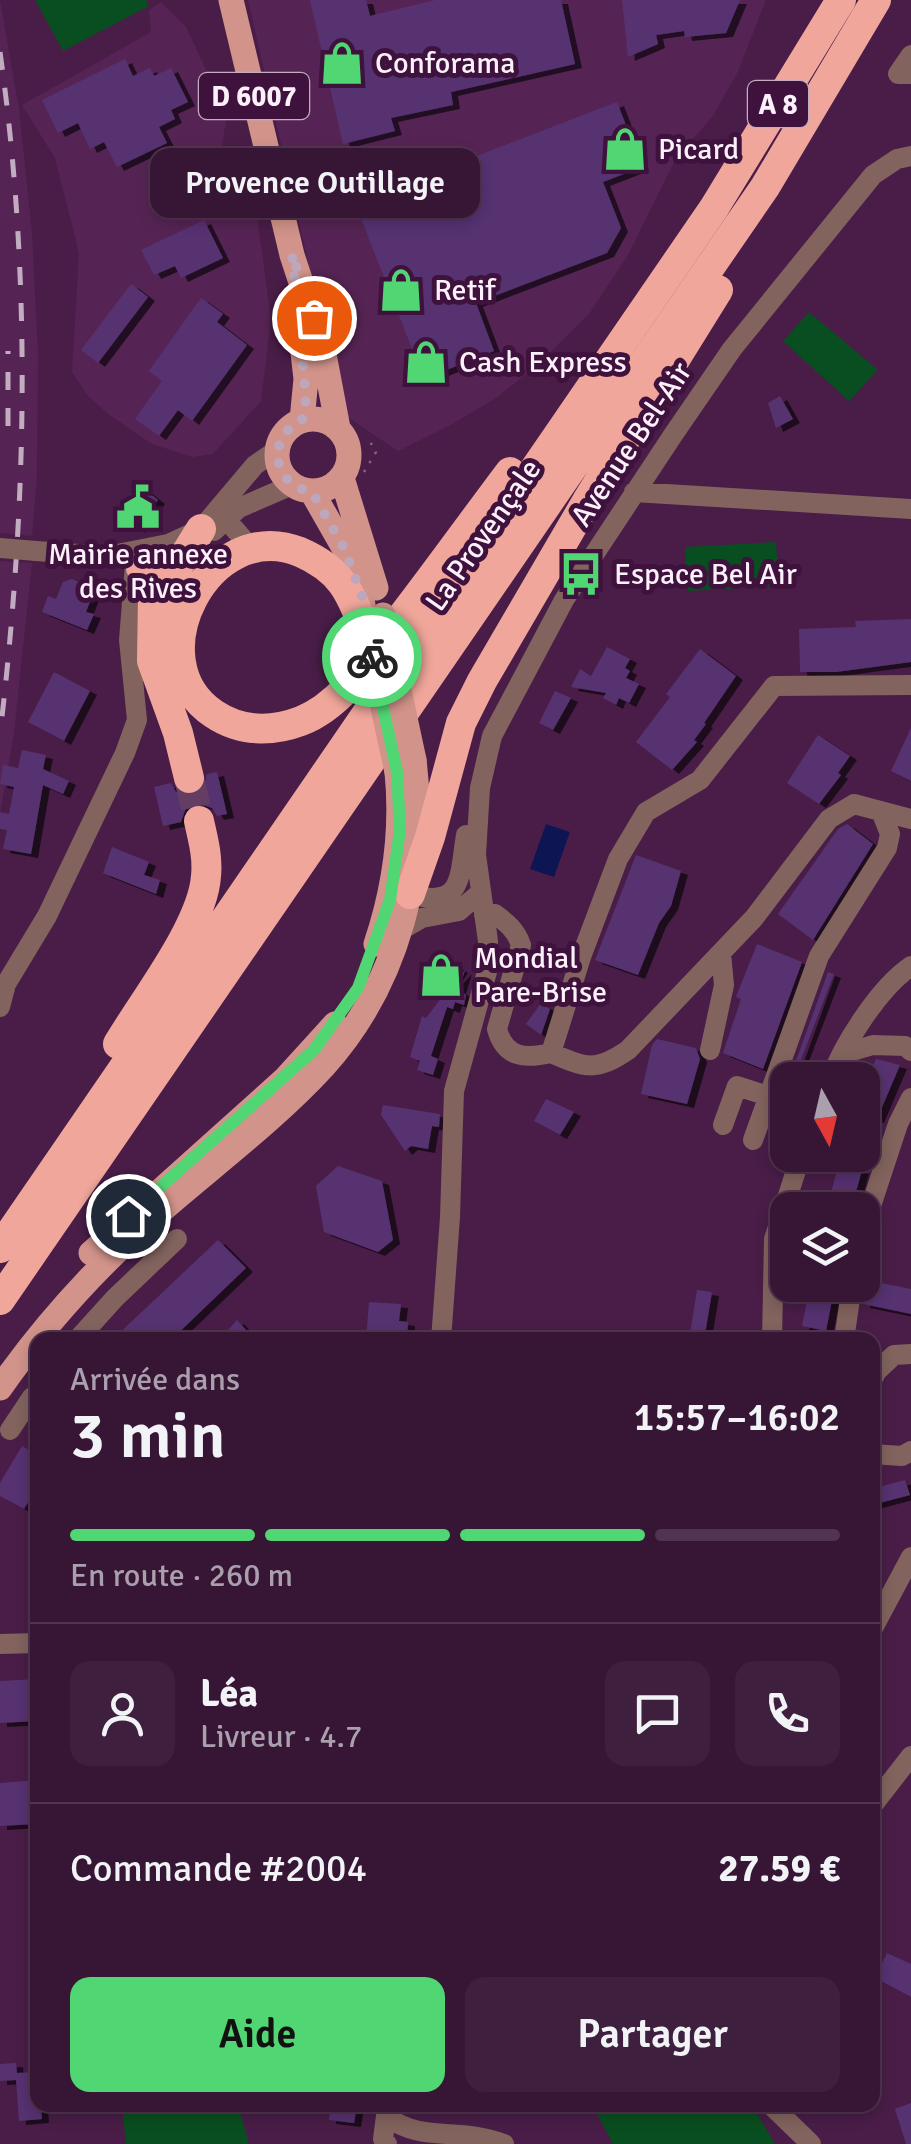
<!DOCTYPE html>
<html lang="fr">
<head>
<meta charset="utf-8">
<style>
  :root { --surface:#371635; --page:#3e1f3d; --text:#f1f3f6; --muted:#aa9fad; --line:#513550; --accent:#51d674 }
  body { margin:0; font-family:Signika,sans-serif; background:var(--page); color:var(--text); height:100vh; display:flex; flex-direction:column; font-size:38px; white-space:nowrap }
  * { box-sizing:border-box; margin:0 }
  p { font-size:32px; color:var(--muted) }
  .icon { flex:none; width:55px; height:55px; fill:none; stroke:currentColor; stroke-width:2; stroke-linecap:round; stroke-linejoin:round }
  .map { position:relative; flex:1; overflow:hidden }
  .side { position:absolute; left:30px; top:1332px; width:850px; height:780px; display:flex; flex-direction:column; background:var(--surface); border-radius:20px; box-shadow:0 5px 15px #0003,0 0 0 2px var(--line) }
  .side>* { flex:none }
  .needle { width:65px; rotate:172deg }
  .fabs { position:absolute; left:770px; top:1062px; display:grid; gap:20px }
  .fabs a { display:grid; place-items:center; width:110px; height:110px; border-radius:20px; background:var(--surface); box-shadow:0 5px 15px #0003,0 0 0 2px var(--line); font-size:50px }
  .pin { position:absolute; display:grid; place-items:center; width:85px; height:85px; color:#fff; margin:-42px; border:5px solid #fff; border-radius:50%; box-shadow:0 2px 10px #0007 }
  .courier { position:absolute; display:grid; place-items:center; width:100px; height:100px; margin:-50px; border:8px solid #51d674; border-radius:50%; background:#fff; color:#222; box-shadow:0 2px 12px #0007 }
  .bubble { position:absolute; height:70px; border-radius:20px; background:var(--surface); box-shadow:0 5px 15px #0003,0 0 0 2px var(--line); font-size:32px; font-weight:600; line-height:70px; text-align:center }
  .summary em { font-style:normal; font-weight:600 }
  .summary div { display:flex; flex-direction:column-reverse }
  .summary { display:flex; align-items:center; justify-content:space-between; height:170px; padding:0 40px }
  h1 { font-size:65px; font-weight:600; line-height:75px }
  .bar { display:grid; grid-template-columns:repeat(4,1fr); gap:15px 10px; align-content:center; height:120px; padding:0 40px }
  .bar i { height:12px; border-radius:8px; background:var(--line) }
  .bar .on { background:var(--accent) }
  .bar p { grid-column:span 4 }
  .line { display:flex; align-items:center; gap:25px; padding:0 40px; border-top:2px solid var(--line) }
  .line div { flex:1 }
  .round { display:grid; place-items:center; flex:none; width:105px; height:105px; border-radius:20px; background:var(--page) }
  .action { display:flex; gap:20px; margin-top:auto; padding:20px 40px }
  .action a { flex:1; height:115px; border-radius:20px; background:var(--accent); color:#111; font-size:40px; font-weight:600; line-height:115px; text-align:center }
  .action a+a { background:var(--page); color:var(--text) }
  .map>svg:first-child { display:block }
  .built { fill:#562454 }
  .green { fill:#094e20 }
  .water { fill:#0d1653 }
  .building { fill:#573271; filter:url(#shadow) }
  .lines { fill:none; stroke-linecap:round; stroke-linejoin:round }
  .highway-tunnel { stroke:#643d62; stroke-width:30; stroke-dasharray:30 15; stroke-linecap:butt }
  .path { stroke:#836181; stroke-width:2.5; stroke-dasharray:2.5 8; stroke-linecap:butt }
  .minor { stroke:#82635e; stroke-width:20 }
  .major { stroke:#d1938a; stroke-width:25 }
  .highway { stroke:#f0a69b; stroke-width:30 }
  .rail { stroke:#c2acc0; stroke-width:5; stroke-dasharray:18 18; stroke-linecap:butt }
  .minor-bridge { stroke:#82635e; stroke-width:20 }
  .major-bridge { stroke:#d1938a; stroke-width:25 }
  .done { stroke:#bda7bc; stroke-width:10; stroke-dasharray:0 18 }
  .route { stroke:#51d674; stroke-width:12 }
  .labels { text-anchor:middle; stroke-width:10; stroke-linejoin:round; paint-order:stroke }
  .shield { fill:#3e123c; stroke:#c3aec2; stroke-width:2.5 }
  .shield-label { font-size:28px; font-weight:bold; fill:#fcf1fb }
  .poi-label { font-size:30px; fill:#fcf1fb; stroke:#3e123c; text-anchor:start }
  .street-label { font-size:30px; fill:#fcf1fb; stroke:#3e123c }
</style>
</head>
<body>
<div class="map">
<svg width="911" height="2144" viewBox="0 0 911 2144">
  <defs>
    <filter id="shadow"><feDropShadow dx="7" dy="4" stdDeviation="0" flood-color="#0009"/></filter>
  </defs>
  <rect width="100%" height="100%" fill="#491d47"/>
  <!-- built -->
  <path class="built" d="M0 0 19 109 32 233 38 353 37 476 32 536 0 533Z
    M248 0H766L737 74 712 117 675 160 628 255 589 314 536 366 496 398 449 426 398 451 343 414Z
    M161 2 186 27 227 114 221 152 239 199 256 209 271 319 261 401 213 454 192 457 152 444 108 414 88 396 72 372 79 253 55 158 22 105 151 32 149 10Z
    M0 561 32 563 14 733 0 814Z"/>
  <!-- green -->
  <path class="green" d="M35 0H146L149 6 63 51Z
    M809 312 878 370 849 401 783 341Z
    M776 542 779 586 688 591 685 547Z
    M122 2105H238L249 2144H126Z
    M592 2105H752L775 2144H613Z"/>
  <!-- water -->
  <path class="water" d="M546 824 570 832 554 877 530 869Z"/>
  <!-- building -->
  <path class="building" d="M310 0H366L370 16 435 0H561L575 64 451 92 453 105 391 118 395 131 343 144Z
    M622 0H740L726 33 685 37 684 31 656 35 658 44 628 57Z
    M125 59 133 76 150 68 154 76 171 68 188 102 171 110 175 119 159 127 167 143 117 167 104 142 90 149 78 123 58 133 42 100Z
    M617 102 642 167 603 182 621 228 607 253 476 303 494 351 424 379 355 203Z
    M204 220 223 258 181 278 175 266 154 275 141 250Z
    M131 284 148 297 98 363 81 350Z
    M201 298 223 314 217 322 247 345 192 421 178 410 159 436 135 419 162 381 149 371Z
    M780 396 793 419 776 428 768 403Z
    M138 484 158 500 138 529 117 514Z
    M72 579 95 589 86 612 94 614 87 630 42 612 48 596 56 599 63 582Z
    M911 619V662L836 672H800L799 629 856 627 855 621Z
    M607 647 630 659 625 668 630 671 626 678 639 684 629 703 619 698 616 705 603 698 606 693 571 687 580 669 591 676Z
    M700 649 736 676 704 723 706 724 694 740 697 742 672 770 636 742 670 697 666 694Z
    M54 672 90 691 64 741 28 722Z
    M555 691 571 698 553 730 539 723Z
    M911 728V781L891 771Z
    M818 735 850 756 838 773 841 775 819 804 787 783Z
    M22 750 46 755 43 769 69 781 63 794 43 785 31 854 3 849 7 830 0 829V812L9 814 14 787 0 784 3 765 18 768Z
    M217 772 227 814 217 816 212 808 196 803 186 808 181 822 163 826 154 787 171 783 176 792 192 796 203 791 207 774Z
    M847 824 873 844 813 940 778 914 838 829Z
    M112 847 149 862 144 875 160 880 156 894 103 873Z
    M636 855 681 871 671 906 659 923 638 975 595 960Z
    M757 944 802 962 763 1069 723 1053 741 999 736 997Z
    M444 958 461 969 451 985 465 970 459 990 466 995 464 1005 455 1002 453 1009 447 1007 431 1056 438 1059 433 1075 417 1070 420 1061 410 1057 422 1016 426 1018 442 997 426 985Z
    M828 972 834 974 797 1070 793 1069Z
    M541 1003 550 1009 541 1035 526 1024Z
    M657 1039 696 1048 700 1059 687 1104 641 1094 652 1045Z
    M876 1059 900 1065 877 1119 862 1113V1091Z
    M546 1099 574 1112 560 1135 534 1121Z
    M383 1105 440 1114 439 1127 432 1126 428 1149 411 1146 405 1151 381 1115Z
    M839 1164 862 1170 851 1210H826Z
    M338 1166 382 1181 393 1240 378 1252 324 1232 316 1186Z
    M218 1240 246 1268 171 1340H112Z
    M866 1280 911 1289V1314L863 1304Z
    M810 1285H835L826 1331 802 1326Z
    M697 1290 712 1292 704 1340H689Z
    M369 1302 401 1304 399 1321 408 1322 407 1340H366Z
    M237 1320 255 1340H219Z
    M22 1446 38 1455V1486L24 1509 0 1496V1483Z
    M905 1480 910 1495 872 1505V1489Z
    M37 1679 38 1721 0 1723V1681Z
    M38 1780 36 1824 0 1826V1783Z
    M887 1953 911 1964V1997L875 1978Z
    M16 2063 17 2073 38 2072V2105H41L42 2119 19 2121 16 2080 0 2081V2064Z
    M911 2103V2144H906L895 2109Z
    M331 2105H357L354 2123 329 2120Z"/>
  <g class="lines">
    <!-- highway-tunnel -->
    <path class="highway-tunnel" d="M189 778 199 821"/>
    <!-- path -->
    <path class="path" d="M364 472 376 452 369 440"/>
    <!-- minor -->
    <path class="minor" d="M911 55 898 74H911
      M634 492 911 509
      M225 518 251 548
      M214 531 239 508 292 485
      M36 551 107 556 168 544 201 529 255 465 277 450
      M410 894C464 910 459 876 466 835
      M484 915 495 914C507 923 516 930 521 945L497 1029C505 1058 525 1059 551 1053L581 957 618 859 646 812 700 780 774 686 911 685
      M399 931 422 918 459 911 481 892
      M0 1007 6 984 47 916 125 753 137 720 129 640 136 552
      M710 1050 724 985 721 953
      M551 1053C586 1068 596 1072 628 1050L754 918 829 819 854 804 911 819
      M842 1054 873 1045 905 1046 911 1051
      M830 1080C844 1043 879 988 911 966
      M723 1125 737 1086 768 1096
      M753 1140 819 956 887 848 890 834 881 811
      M862 1233 898 1124 911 1098
      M77 1340 115 1298 177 1239
      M441 1340 450 1217 454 1091 488 968V941L476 855 480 788 492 736 564 600 673 435 732 349 873 175 897 159 911 156
      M772 1340 774 1239 801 1155
      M844 1340 852 1285
      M872 1380 877 1371 894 1355 911 1354
      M10 1430 32 1397
      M872 1454 902 1456 911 1451
      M872 1630 911 1557
      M0 1644 38 1643
      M872 1806 911 1756
      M771 2105 811 2144
      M387 2108 383 2139 387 2144
      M386 2116C423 2144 458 2126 504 2144"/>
    <!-- major -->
    <path class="major" d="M231 0 292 255 323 349 338 428
      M297 299 306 379 302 420
      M277 455a36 36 0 1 1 72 0a36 36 0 1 1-72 0Z
      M342 478 376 588
      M312 492 344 548 363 605
      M376 944C395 887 403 832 397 772
      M91 1253 286 1078 335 1024
      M0 1388C40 1331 85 1280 136 1233 197 1177 268 1127 324 1066 398 984 428 868 414 760"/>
    <!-- highway -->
    <path class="highway" d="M141 568 151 583 153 596 152 661 178 733 189 778
      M157 614 175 571 201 529
      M368 638C360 619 354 599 342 583 331 568 316 559 300 552 208 515 134 661 214 714 241 732 272 732 301 721 345 704 373 654 401 618 438 570 473 521 510 472
      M410 894 430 837 461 723 482 681 587 501 718 290
      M118 1044C144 1000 203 925 206 876 208 857 203 839 199 821
      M0 1248 714 208 841 0
      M0 1300 765 187 876 0"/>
    <!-- rail -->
    <path class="rail" d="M0 52C32 279 27 506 0 734
      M8 426V351"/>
    <!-- minor-bridge -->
    <path class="minor-bridge" d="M0 548 36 551"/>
    <!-- major-bridge -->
    <path class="major-bridge" d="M383 615 414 760
      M368 638 397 772"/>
  </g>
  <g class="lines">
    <!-- done -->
    <path class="done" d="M314 318 292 254 306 399 302 420C265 438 272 485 312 492L344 548 362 596 372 657"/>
    <!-- route -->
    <path class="route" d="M128 1216 314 1050 358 988 390 900 400 830 397 772 372 657"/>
  </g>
  <!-- icons -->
  <defs>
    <g id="shop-bare" transform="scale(3.45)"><path d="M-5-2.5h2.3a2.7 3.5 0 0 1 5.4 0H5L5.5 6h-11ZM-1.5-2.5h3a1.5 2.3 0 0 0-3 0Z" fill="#51d674" stroke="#3e123c" stroke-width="2.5" paint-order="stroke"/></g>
    <g id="civic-bare" transform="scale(3.45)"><path d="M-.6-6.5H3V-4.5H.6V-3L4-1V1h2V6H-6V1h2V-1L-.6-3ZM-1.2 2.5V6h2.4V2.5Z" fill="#51d674" stroke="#3e123c" stroke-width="2.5" paint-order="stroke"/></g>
    <g id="bus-bare" transform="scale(3.45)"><path d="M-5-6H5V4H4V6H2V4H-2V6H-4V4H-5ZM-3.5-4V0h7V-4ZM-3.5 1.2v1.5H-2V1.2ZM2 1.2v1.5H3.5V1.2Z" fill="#51d674" stroke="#3e123c" stroke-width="2.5" paint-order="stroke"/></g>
  </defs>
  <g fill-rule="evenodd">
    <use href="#shop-bare" x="342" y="63"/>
    <use href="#shop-bare" x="625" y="149"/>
    <use href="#shop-bare" x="401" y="290"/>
    <use href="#shop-bare" x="426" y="362"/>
    <use href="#civic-bare" x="138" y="507"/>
    <use href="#bus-bare" x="581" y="574"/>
    <use href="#shop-bare" x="441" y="975"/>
  </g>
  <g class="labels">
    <!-- shield labels -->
    <g class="shield">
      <rect x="199" y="73" width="110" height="46" rx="8"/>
      <rect x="748" y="81" width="60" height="46" rx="8"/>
    </g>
    <g class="shield-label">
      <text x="254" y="106">D 6007</text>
      <text x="778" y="114">A 8</text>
    </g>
    <!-- poi labels -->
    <g class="poi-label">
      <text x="375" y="73">Conforama</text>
      <text x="658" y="159">Picard</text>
      <text x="434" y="300">Retif</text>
      <text x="459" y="372">Cash Express</text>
      <text x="138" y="564" text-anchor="middle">Mairie annexe<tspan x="138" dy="34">des Rives</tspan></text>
      <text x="614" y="584">Espace Bel Air</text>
      <text x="474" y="968">Mondial<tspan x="474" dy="34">Pare-Brise</tspan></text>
    </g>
    <!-- street labels -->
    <g class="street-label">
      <text transform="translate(631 444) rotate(-56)" y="10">Avenue Bel-Air</text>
      <text transform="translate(483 535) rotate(-55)" y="10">La Provençale</text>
    </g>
  </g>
</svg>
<div class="fabs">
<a><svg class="needle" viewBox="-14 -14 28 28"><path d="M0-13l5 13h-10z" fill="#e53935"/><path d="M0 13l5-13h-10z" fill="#aa9fad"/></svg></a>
<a><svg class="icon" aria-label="layers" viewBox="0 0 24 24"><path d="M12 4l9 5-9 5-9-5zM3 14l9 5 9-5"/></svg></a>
</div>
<div class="pin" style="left:314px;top:318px;background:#ea580c"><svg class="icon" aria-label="bag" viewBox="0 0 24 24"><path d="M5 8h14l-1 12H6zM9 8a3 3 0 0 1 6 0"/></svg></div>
<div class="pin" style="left:128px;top:1216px;background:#1f2937"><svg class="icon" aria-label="home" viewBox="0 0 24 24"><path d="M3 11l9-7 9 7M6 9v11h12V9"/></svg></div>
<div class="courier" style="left:372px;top:657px"><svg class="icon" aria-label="bike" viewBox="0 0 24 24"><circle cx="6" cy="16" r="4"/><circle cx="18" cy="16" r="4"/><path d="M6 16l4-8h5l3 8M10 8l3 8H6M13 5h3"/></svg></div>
<div class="bubble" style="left:150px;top:148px;width:330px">Provence Outillage</div>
<section class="side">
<div class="summary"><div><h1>3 min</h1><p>Arrivée dans</p></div><em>15:57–16:02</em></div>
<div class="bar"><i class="on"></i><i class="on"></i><i class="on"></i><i></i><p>En route · 260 m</p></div>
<div class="line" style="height:180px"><a class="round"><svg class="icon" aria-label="person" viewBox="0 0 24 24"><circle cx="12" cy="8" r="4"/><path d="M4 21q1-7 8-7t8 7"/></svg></a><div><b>Léa</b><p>Livreur · 4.7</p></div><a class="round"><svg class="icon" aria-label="chat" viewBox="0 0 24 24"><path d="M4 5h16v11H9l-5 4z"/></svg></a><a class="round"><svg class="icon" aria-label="phone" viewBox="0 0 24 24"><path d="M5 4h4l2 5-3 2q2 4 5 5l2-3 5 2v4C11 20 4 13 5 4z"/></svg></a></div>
<div class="line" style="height:130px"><div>Commande #2004</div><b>27.59 €</b></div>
<div class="action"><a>Aide</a><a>Partager</a></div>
</section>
</div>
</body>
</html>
